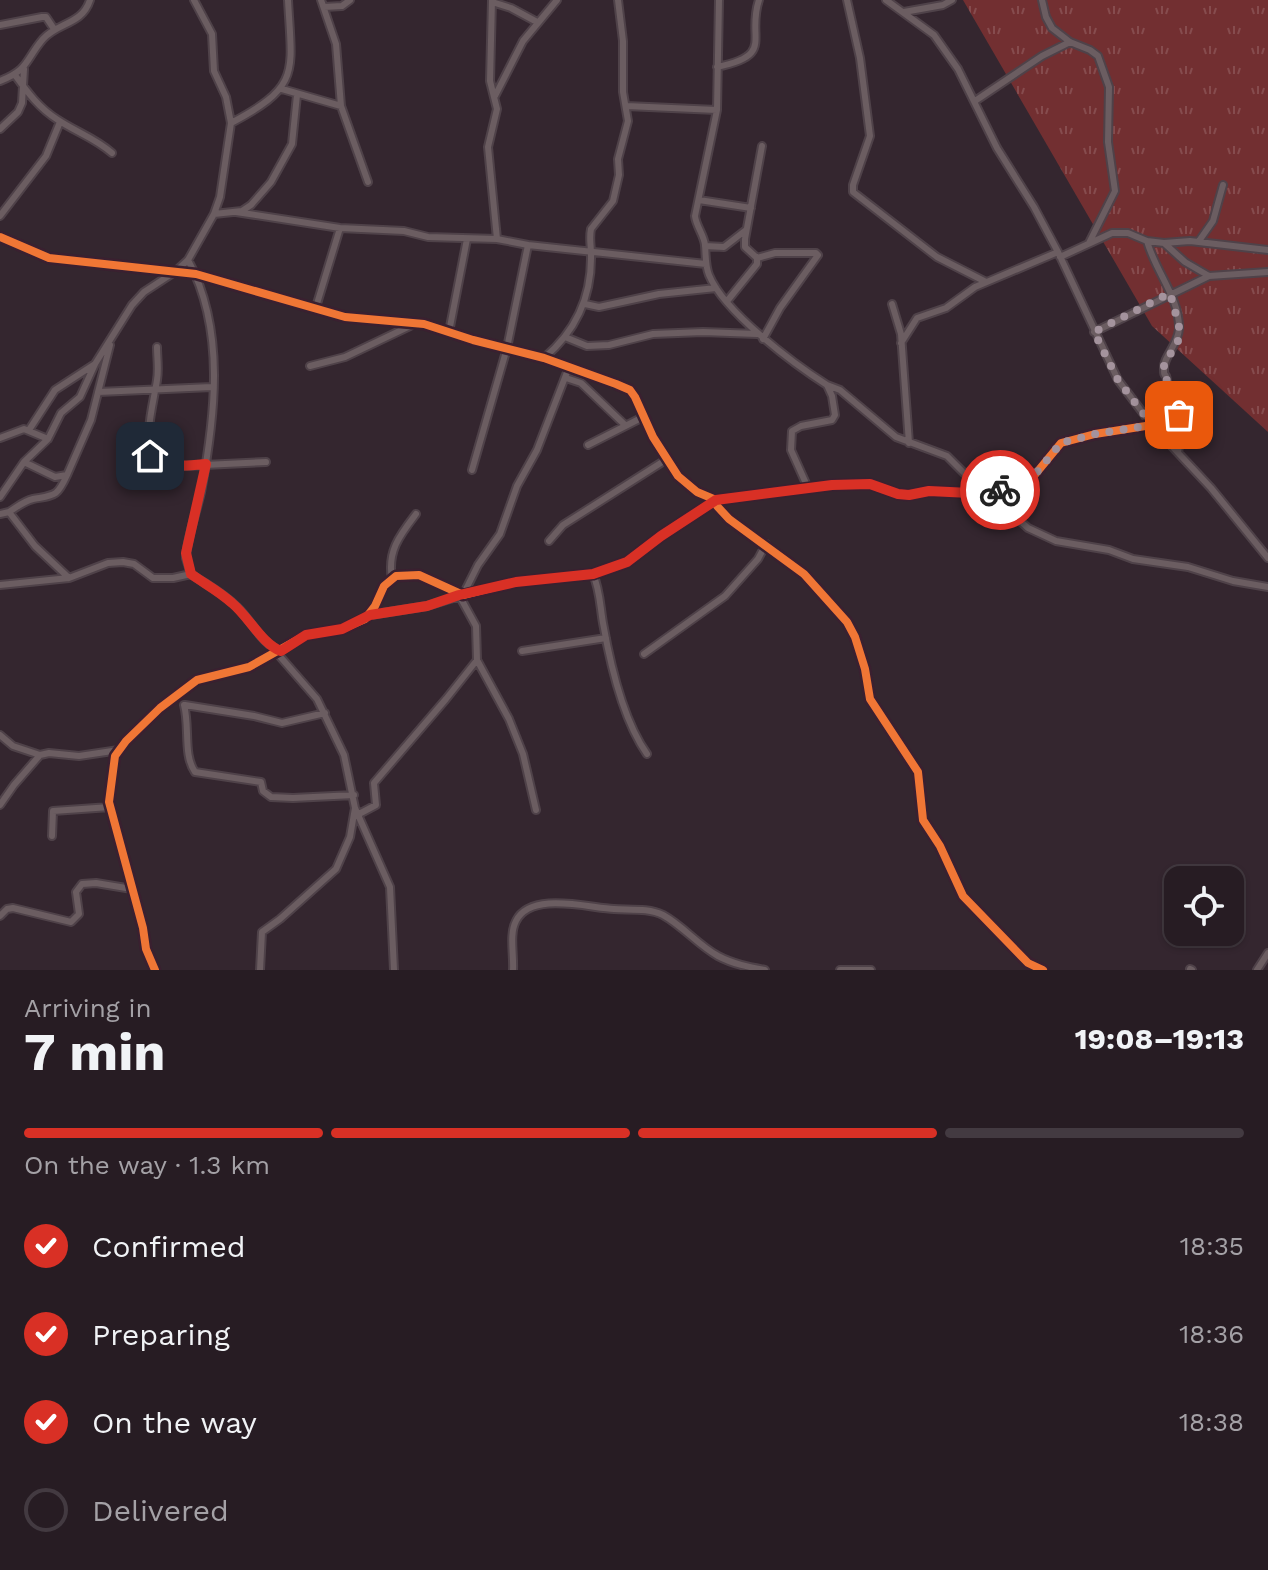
<!DOCTYPE html>
<html lang="en">
<head>
<meta charset="utf-8">
<style>
  :root { --surface:#271c23; --page:#2f252b; --text:#f1f3f6; --muted:#a4a1a6; --line:#433a41; --accent:#d93025 }
  body { margin:0; font-family:"Work Sans",sans-serif; background:var(--page); color:var(--text); height:100vh; display:flex; flex-direction:column; font-size:30px; white-space:nowrap }
  * { box-sizing:border-box; margin:0 }
  p { font-size:26px; color:var(--muted) }
  .icon { flex:none; width:44px; height:44px; fill:none; stroke:currentColor; stroke-width:2; stroke-linecap:round; stroke-linejoin:round }
  .map { position:relative; height:970px; overflow:hidden }
  .drawer { display:flex; flex-direction:column; background:var(--surface); flex:1 }
  .drawer>* { flex:none }
  .buttons { position:absolute; left:1164px; top:866px; display:grid; gap:16px }
  .buttons a { display:grid; place-items:center; width:80px; height:80px; border-radius:16px; background:var(--surface); box-shadow:0 2px 6px #0004,0 0 0 2px var(--line); font-size:40px }
  .pin { position:absolute; display:grid; place-items:center; width:68px; height:68px; color:#fff; margin:-34px; border-radius:16px; box-shadow:0 4px 12px #0006 }
  .courier { position:absolute; display:grid; place-items:center; width:80px; height:80px; margin:-40px; border:6px solid #d93025; border-radius:50%; background:#fff; color:#222; box-shadow:0 2px 10px #0007 }
  .summary em { font-style:normal; font-weight:700 }
  .summary div { display:flex; flex-direction:column-reverse }
  .summary { display:flex; align-items:center; justify-content:space-between; height:136px; padding:0 24px }
  h1 { font-size:52px; font-weight:700; line-height:60px }
  .bar { display:grid; grid-template-columns:repeat(4,1fr); gap:12px 8px; align-content:center; height:96px; padding:0 24px }
  .bar i { height:10px; border-radius:6px; background:var(--line) }
  .bar .selected { background:var(--accent) }
  .bar p { grid-column:span 4 }
  ol { padding:0 24px; list-style:none }
  li { display:flex; align-items:center; gap:24px; height:88px }
  li p { margin-inline-start:auto }
  li .icon { padding:8px; border-radius:50%; background:var(--accent); color:#fff; stroke-width:4 }
  li:last-child { color:var(--muted) }
  li i { width:44px; height:44px; border:4px solid var(--line); border-radius:50% }
  .map>svg:first-child { display:block }
  .grass { fill:url(#grass-tufts) }
  .lines { fill:none; stroke-linecap:round; stroke-linejoin:round }
  .minor-casing { stroke:#4f4249; stroke-width:10 }
  .minor { stroke:#6b5d61; stroke-width:6 }
  .cycleway-casing { stroke:#3a2030; stroke-width:13 }
  .cycleway { stroke:#f07635; stroke-width:8 }
  .done { stroke:#a4939d; stroke-width:8; stroke-dasharray:0 14.4 }
  .route { stroke:#d93025; stroke-width:10 }
</style>
</head>
<body>
<div class="map">
<svg width="1268" height="970" viewBox="0 0 1268 970">
  <defs>
    <pattern id="grass-tufts" width="24" height="20" patternUnits="userSpaceOnUse" patternTransform="scale(2)"><rect width="24" height="20" fill="#722f31"/><path d="M3 7l-1-3M5 7V3M7 7l1-3M15 17l-1-3M17 17v-4M19 17l1-3" fill="none" stroke="#864c4e"/></pattern>
  </defs>
  <rect width="100%" height="100%" fill="#34262f"/>
  <!-- grass -->
  <path class="grass" d="M963 0H1268V432L1152 326Z"/>
  <g class="lines">
    <!-- minor casing -->
    <g class="minor-casing">
      <path id="minor" d="M321 0 336 44 341 106 368 182
        M492 0 490 81 497 109 488 147 497 239
        M719 0 717 110 695 216C696 226 704 235 705 245 706 256 705 265 709 275 724 312 794 364 827 385L832 396 835 415 832 420 801 426 792 431 791 450 808 488
        M847 0 860 58 870 136 853 185V192L937 257 986 282
        M886 0 934 35 958 69 997 148 1034 207 1058 252 1118 380 1152 425 1211 488 1268 558
        M1042 0 1046 17 1052 28 1070 42 1090 50 1098 56 1109 87 1108 142 1115 191 1089 243
        M492 2 511 8 537 22
        M324 7 342 6 350 0
        M904 12 943 5 952 0
        M0 25 42 17H46L54 29
        M717 67C776 55 746 38 759 0
        M15 75C28 93 39 108 58 120 76 132 95 138 112 153
        M0 81C30 69 25 60 43 39 58 22 82 25 90 0
        M282 89 341 106
        M495 96 523 41 557 0
        M975 101 1042 56 1070 42
        M626 106 717 110
        M231 123C301 86 292 73 288 0
        M0 129 18 112 22 103 24 69
        M699 200 751 208
        M236 212 340 228 404 231 428 237 497 239 528 245 706 264
        M214 214 242 211 251 205 271 182 292 144 297 95
        M0 216 46 156 60 122
        M0 237 49 258 196 274 345 317 424 324 473 340 544 358 616 384 630 390 635 397 653 437 678 476 697 492 716 500 717 506 729 519 804 574 847 622 855 637 865 669 870 699 918 772 923 820 940 846 963 896 1028 963 1043 970
        M1147 241C1155 271 1180 298 1179 329 1178 345 1163 357 1164 369 1164 380 1166 370 1167 381 1171 411 1187 417 1178 452
        M1199 241 1213 221 1223 185
        M1164 243 1190 241 1268 250
        M705 246 724 247 746 230
        M1060 257 1112 233H1128L1147 241 1164 243 1185 262 1209 276 1268 272
        M757 258 775 253H816L818 255 780 308 763 339
        M188 260C226 330 215 417 201 492 197 510 186 542 186 558L191 574C207 585 223 593 237 607 252 621 261 644 281 651
        M728 300 757 264V258L745 247V239L762 146
        M585 304 599 307 659 294 716 288
        M892 304 901 334 909 443
        M316 307 340 228
        M449 332 467 239
        M1094 332 1209 276
        M565 337 587 346 609 345 653 334 703 332 757 334
        M901 343 917 318 946 308 975 287 1058 252
        M157 347C157 358 159 369 157 380 154 401 141 445 155 462L184 466 266 462
        M544 358C576 331 592 296 591 254 591 245 589 238 591 229L613 201 619 175 618 159 628 121 623 92V41L618 0
        M310 366 345 357 410 326
        M566 378 581 383 625 425
        M827 385 840 390 896 437 947 456 983 492
        M98 392 212 387
        M29 430 55 390 95 364
        M0 438 24 429 48 439
        M588 445 645 416
        M24 462 55 477 67 475 91 420 110 345
        M472 470 507 348 528 245
        M988 492 1028 528 1056 541 1109 550 1133 559 1188 567 1233 581 1268 587
        M0 497 24 462 48 439 61 413 80 397 95 364 132 305 144 292 176 271 188 260 214 214 220 197 231 123 226 97 214 71 212 34 194 0
        M9 512C17 507 24 501 33 499 55 495 57 497 67 475
        M0 514 9 512 35 546 69 578
        M549 541 563 525 667 459
        M593 574C600 590 600 606 603 623 610 663 623 720 647 754
        M392 579C387 551 400 535 416 514
        M0 585 69 578 108 563 123 562 134 564 153 578H173L191 574
        M459 595 476 626 477 660 509 719 523 754 536 810
        M370 615 427 606 463 595 478 565 500 534 517 486 537 450 569 367
        M522 651 606 638
        M277 653 317 699 344 755 355 808 390 887 394 970
        M644 654 725 596 758 559 766 544
        M184 705C190 727 183 755 195 772L261 782 263 791 271 797 293 798 354 795
        M185 705 254 716 282 723 325 713
        M0 735 13 746 40 755
        M0 805 14 785 40 755 49 753 79 756 119 750
        M359 814 376 805 374 783 446 699 477 660
        M52 836 53 811 110 807
        M0 916 7 909 13 908 71 922 79 914 76 892 82 884 96 883 132 889
        M1190 969 1192 970
        M155 970 146 949 143 928 109 802 115 756 126 741 160 708 197 680 249 667 306 635 342 629 365 619 375 606 384 586 396 576 419 575 463 595 516 582 593 574 627 562 661 536 716 500 832 485 870 484 898 494 909 495 929 491 970 493 1002 489 1022 484 1033 477 1061 443 1095 434 1152 425
        M260 970 262 932 280 919 336 869 350 837 355 808
        M513 970C514 955 509 934 516 921 531 891 589 908 614 909 630 910 649 908 663 915 683 926 698 945 718 956 733 964 749 967 765 970
        M840 970H871
        M1257 970 1268 953"/>
    </g>
    <!-- minor -->
    <use href="#minor" class="minor"/>
    <!-- cycleway casing -->
    <g class="cycleway-casing">
      <path id="cycleway" d="M0 237 49 258 196 274 345 317 424 324 473 340 544 358 616 384 630 390 635 397 653 437 678 476 697 492 716 500 717 506 729 519 804 574 847 622 855 637 865 669 870 699 918 772 923 820 940 846 963 896 1028 963 1043 970
        M155 970 146 949 143 928 109 802 115 756 126 741 160 708 197 680 249 667 306 635 342 629 365 619 375 606 384 586 396 576 419 575 463 595 516 582 593 574 627 562 661 536 716 500 832 485 870 484 898 494 909 495 929 491 970 493 1002 489 1022 484 1033 477 1061 443 1095 434 1152 425"/>
    </g>
    <!-- cycleway -->
    <use href="#cycleway" class="cycleway"/>
  </g>
  <g class="lines">
    <!-- done -->
    <path class="done" d="M1000 490 1022 484 1033 477 1061 443 1095 434 1152 425 1118 380 1094 332 1170 293 1179 326 1178 341 1164 365V371L1167 381 1166 391 1179 415"/>
    <!-- route -->
    <path class="route" d="M150 456C162 470 188 465 206 464L186 553 191 574C205 584 219 591 232 603 249 617 262 644 281 651L306 635 342 629 370 615 427 606 459 595 516 582 593 574 627 562 661 536 716 500 832 485 870 484 898 494 909 495 929 491 970 493 1000 490"/>
  </g>
</svg>
<div class="buttons">
<a><svg class="icon" aria-label="locate" viewBox="0 0 24 24"><circle cx="12" cy="12" r="6"/><path d="M12 2v4M12 18v4M2 12h4M18 12h4"/></svg></a>
</div>
<div class="pin" style="left:1179px;top:415px;background:#ea580c"><svg class="icon" aria-label="bag" viewBox="0 0 24 24"><path d="M5 8h14l-1 12H6zM9 8a3 3 0 0 1 6 0"/></svg></div>
<div class="pin" style="left:150px;top:456px;background:#1f2937"><svg class="icon" aria-label="home" viewBox="0 0 24 24"><path d="M3 11l9-7 9 7M6 9v11h12V9"/></svg></div>
<div class="courier" style="left:1000px;top:490px"><svg class="icon" aria-label="bike" viewBox="0 0 24 24"><circle cx="6" cy="16" r="4"/><circle cx="18" cy="16" r="4"/><path d="M6 16l4-8h5l3 8M10 8l3 8H6M13 5h3"/></svg></div>
</div>
<section class="drawer">
<div class="summary"><div><h1>7 min</h1><p>Arriving in</p></div><em>19:08–19:13</em></div>
<div class="bar"><i class="selected"></i><i class="selected"></i><i class="selected"></i><i></i><p>On the way · 1.3 km</p></div>
<ol>
<li><svg class="icon" aria-label="check" viewBox="0 0 24 24"><path d="M5 12l5 5 9-10"/></svg>Confirmed<p>18:35</p></li>
<li><svg class="icon" aria-label="check" viewBox="0 0 24 24"><path d="M5 12l5 5 9-10"/></svg>Preparing<p>18:36</p></li>
<li><svg class="icon" aria-label="check" viewBox="0 0 24 24"><path d="M5 12l5 5 9-10"/></svg>On the way<p>18:38</p></li>
<li><i></i>Delivered</li>
</ol>
</section>
</body>
</html>
